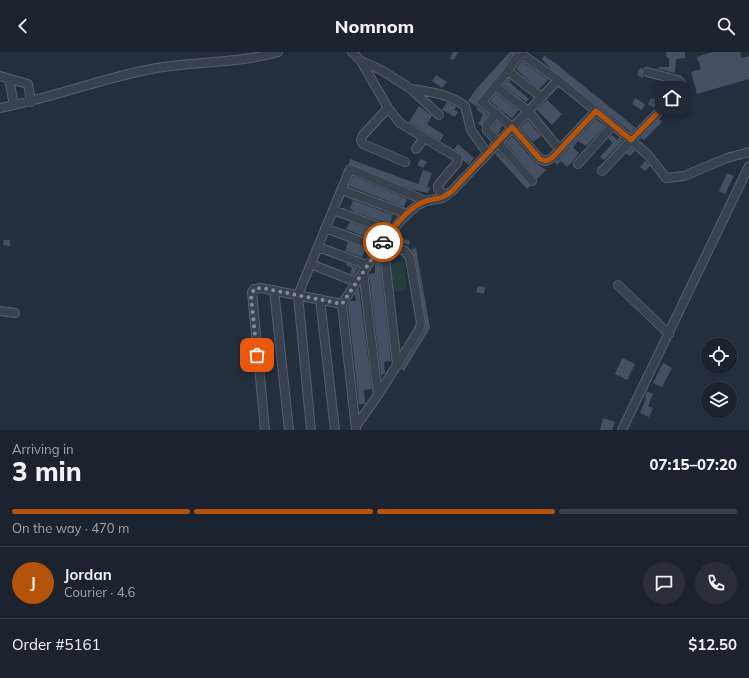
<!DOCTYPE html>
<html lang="en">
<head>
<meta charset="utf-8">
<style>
  :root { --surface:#1b232e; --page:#282f3a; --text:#f1f3f6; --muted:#a0a4aa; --line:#39404a; --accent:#b45309 }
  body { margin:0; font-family:Mulish,sans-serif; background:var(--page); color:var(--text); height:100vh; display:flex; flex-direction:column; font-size:15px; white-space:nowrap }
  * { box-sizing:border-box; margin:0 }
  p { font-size:13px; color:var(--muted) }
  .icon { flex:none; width:22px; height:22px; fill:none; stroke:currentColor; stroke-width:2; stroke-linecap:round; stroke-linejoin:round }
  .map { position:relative; height:378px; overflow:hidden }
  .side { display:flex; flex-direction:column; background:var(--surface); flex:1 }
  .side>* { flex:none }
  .controls { position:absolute; left:701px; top:286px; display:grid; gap:8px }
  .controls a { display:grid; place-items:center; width:36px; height:36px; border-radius:50%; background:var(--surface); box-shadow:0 1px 3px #0004,0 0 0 1px var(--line); font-size:20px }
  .pin { position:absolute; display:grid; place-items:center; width:34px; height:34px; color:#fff; margin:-17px; border-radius:8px; box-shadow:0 2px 6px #0006 }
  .courier { position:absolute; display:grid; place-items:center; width:40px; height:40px; margin:-20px; border:3px solid #b45309; border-radius:50%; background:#fff; color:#222; box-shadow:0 1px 5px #0007 }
  .head em { font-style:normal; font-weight:800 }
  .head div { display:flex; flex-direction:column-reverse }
  .head { display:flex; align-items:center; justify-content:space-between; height:68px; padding:0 12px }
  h1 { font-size:26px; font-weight:800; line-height:30px }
  .bar { display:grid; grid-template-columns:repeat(4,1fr); gap:6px 4px; align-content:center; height:48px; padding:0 12px }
  .bar i { height:5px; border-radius:3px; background:var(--line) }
  .bar .on { background:var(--accent) }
  .bar p { grid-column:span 4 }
  .line { display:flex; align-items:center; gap:10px; padding:0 12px; border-top:1px solid var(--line) }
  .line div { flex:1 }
  .round { display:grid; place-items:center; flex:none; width:42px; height:42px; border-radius:21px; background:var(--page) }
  header { display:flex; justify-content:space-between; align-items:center; height:52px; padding:0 12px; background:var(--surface); font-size:18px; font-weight:800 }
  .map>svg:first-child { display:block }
  .green { fill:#263c3f }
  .building { fill:#455162 }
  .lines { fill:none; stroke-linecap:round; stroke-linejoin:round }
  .minor-casing { stroke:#565f6c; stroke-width:10 }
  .minor { stroke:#38414e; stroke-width:8 }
  .done { stroke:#828b98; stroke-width:4; stroke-dasharray:0 7.2 }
  .route { stroke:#b45309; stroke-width:5 }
</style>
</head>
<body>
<header><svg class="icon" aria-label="back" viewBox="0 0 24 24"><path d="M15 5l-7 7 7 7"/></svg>Nomnom<svg class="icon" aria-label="search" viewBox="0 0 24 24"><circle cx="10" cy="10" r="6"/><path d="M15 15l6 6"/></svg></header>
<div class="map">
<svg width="749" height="378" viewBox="0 0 749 378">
  <rect width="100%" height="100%" fill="#242f3e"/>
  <!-- green -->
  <path class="green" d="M404 210 407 238 393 240 390 212Z"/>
  <!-- building -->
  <path class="building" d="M453 0H458L454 8 450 7Z
    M510 0H517L511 3 504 16 477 49 478 54 488 62 482 74 478 72 483 63 476 57 479 56 468 49 476 37Z
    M666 0H685V6L676 7 675 21 659 17V15H669V6H667Z
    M712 0H740L741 6 749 4V27L697 42 691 20 701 17 697 5Z
    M544 3 555 11 636 76 631 81 627 77 551 17 542 7Z
    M523 10 548 28 539 37 516 17 520 11Z
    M640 16 642 17 643 26 637 23Z
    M436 23 447 30 442 36 432 29Z
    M509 27 511 28 509 30 529 47 526 50 503 33Z
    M656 38 664 40 663 47 658 46 654 56 648 52 651 46 654 47Z
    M496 42 518 58 512 67 490 49Z
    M635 46 645 52 642 58 632 52Z
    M547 48 562 62 552 73 537 58Z
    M447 50 456 55 454 58 458 60 455 65 442 58Z
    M419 54 432 64 427 72 444 83 440 89 409 70Z
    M596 67 605 74 586 94 578 89 573 96 579 101 574 108 567 115 561 109 557 113 555 111Z
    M659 67 662 70 644 88 641 86Z
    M528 68 541 84 533 90 520 76Z
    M497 69 502 74 498 82 492 76Z
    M612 83 617 88 619 85 623 89 604 108 600 105 613 91 608 86Z
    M512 84 536 111 546 118 537 127 506 91Z
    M458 92 474 106 469 113 463 108 461 102 454 97Z
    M632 96 635 99 630 104 626 101Z
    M498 99 530 134 527 137 495 102Z
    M350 107 418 132 423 118 432 121 427 135 430 136 428 141 411 137 349 112Z
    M421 107 427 110 423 116 417 113Z
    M645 109 650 114 645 119 640 115Z
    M727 121 734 124 725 142 719 139Z
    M353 124 407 147 404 155 349 134Z
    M347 146 393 163 390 172 354 160 350 156 353 149Z
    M350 170 378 180 376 189 346 177Z
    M395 184 410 189 409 193 392 188Z
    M4 188H10V194L3 193Z
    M348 190 366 197 362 205 345 199Z
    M416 196 430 276 404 319 401 317 424 281 426 272 415 205 411 197Z
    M378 208H380L391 309 384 310 385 321 381 324 369 222 375 221V212Z
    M346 211 358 216 354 223 350 222 352 216 346 213Z
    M478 234 485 235 484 242 476 240Z
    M359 236 372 337 364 338 365 352H359L348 253 351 249H356L355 242Z
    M622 306 635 312 627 328 615 322Z
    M663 311 672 316 662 335 653 331Z
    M647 339 653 342 648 354 653 356 649 365 640 361 646 346 645 345Z
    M603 366 615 370 612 378H600Z"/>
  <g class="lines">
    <!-- minor casing -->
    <g class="minor-casing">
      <path id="minor" d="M352 0 361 9 381 18 411 37 439 63
        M361 9 388 56 400 71 458 106 457 111 438 133V137L446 144
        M508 19 541 45
        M0 24 28 32 31 50
        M9 27 14 53
        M495 34 528 59 560 98
        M411 37C431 40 449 42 465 54L471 78 487 101
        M0 56C51 46 100 27 151 17 193 9 237 12 278 0
        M388 56 363 83 361 88 363 92 405 110
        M596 59 552 106 546 109 540 107 512 75 482 50 508 19 516 6 524 4 558 28 631 88 648 103 666 126 684 124 727 106 749 100
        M496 61 487 73V78L532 129
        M416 97 424 86
        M578 112 613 73
        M602 119 672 46 681 35V31L678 28 647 20
        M342 138 407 162
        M333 158 391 179
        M325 176 379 196 383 199 385 206 397 313
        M318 195 367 213
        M311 212 356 230
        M363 219 378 343
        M618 233 669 282
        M274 238 289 378
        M320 247 335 378
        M0 259 15 261
        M356 374 378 343 419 278 421 271 410 206 405 199 383 191
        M265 378 252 240 254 237 261 236 342 252
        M311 378 298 243 350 117 426 149
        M356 378 342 252 379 196 401 168 416 154 426 149 442 146 452 139 558 28
        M622 378 749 114"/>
    </g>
    <!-- minor -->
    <use href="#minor" class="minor"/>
  </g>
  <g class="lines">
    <!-- done -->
    <path class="done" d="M257 303 251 244 254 237 262 236 342 252 383 190"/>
    <!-- route -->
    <path class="route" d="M383 190C394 175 406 158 423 150 435 145 440 149 452 139L512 75 540 107 546 109 552 106 596 59 631 88 672 46"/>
  </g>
</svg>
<div class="controls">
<a><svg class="icon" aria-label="locate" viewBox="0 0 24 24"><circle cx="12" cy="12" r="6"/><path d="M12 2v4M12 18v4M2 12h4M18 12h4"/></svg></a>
<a><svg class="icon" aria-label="layers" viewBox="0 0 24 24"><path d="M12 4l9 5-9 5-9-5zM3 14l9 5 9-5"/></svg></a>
</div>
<div class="pin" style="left:257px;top:303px;background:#ea580c"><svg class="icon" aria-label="bag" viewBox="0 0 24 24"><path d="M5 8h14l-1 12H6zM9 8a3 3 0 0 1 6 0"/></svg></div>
<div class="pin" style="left:672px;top:46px;background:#1f2937"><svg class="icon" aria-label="home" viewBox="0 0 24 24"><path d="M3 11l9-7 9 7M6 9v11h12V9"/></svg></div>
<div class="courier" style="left:383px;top:190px"><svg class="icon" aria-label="car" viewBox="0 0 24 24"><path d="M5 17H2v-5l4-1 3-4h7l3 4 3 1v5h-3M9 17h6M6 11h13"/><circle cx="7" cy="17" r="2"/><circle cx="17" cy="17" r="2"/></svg></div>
</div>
<section class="side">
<div class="head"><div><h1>3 min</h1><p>Arriving in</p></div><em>07:15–07:20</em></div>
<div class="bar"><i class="on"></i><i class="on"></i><i class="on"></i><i></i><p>On the way · 470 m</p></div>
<div class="line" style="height:72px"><b class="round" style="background:var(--accent);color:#fff">J</b><div><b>Jordan</b><p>Courier · 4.6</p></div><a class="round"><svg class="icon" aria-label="chat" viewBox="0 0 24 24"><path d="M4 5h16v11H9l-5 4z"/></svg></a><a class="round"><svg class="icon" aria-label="phone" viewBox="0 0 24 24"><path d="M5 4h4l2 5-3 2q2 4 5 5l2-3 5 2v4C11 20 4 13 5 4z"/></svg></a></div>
<div class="line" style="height:52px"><div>Order #5161</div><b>$12.50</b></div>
</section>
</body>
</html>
